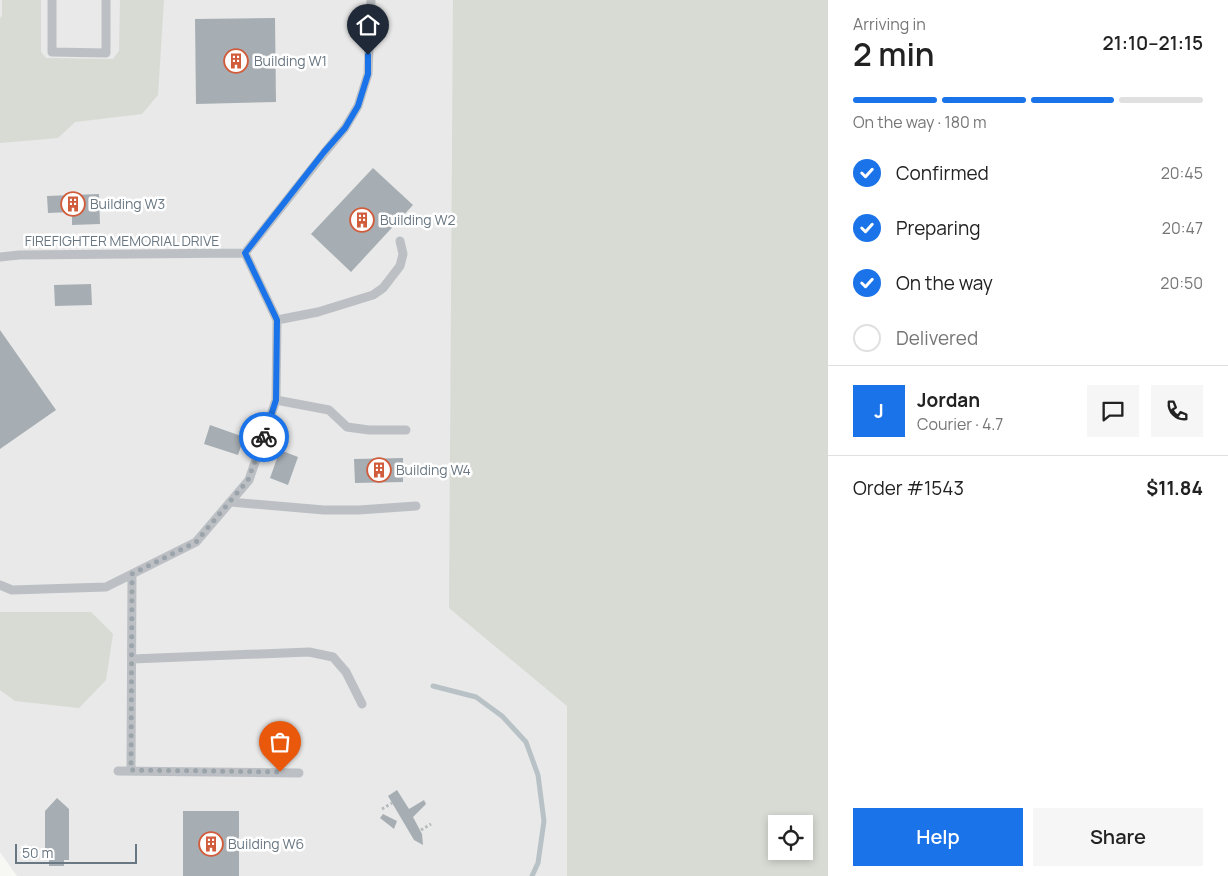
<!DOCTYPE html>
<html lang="en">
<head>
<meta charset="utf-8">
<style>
  :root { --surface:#fff; --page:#f6f6f6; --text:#222; --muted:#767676; --line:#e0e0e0; --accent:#1a73e8 }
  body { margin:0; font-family:Manrope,sans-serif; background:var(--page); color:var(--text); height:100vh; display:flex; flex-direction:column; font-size:19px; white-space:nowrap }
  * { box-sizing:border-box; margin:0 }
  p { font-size:16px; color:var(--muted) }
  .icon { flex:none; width:28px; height:28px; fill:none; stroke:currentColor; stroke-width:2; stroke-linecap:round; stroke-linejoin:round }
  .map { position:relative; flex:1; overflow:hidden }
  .side { display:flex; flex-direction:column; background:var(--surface); width:400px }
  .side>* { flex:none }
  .controls { position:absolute; left:768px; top:815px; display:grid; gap:10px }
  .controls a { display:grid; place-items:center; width:45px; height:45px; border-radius:0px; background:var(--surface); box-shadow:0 2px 8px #0003; font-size:25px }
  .scale { position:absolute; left:15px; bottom:12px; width:122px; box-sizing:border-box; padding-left:5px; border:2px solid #697782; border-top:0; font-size:14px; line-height:18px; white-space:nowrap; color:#697782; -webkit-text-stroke:4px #fff; paint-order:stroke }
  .pin { position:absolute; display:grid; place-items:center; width:42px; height:42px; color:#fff; margin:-51px -21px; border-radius:50% 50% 50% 0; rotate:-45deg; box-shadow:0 0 5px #0007 }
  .pin .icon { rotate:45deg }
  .courier { position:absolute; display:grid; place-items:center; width:50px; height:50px; margin:-25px; border:4px solid #1a73e8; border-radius:50%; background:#fff; color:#222; box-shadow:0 1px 6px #0007 }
  .summary em { font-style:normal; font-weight:600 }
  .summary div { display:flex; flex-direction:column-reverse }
  .summary { display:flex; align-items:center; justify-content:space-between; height:85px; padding:0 25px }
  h1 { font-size:32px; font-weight:600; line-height:38px }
  .bar { display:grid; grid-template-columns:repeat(4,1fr); gap:8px 5px; align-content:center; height:60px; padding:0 25px }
  .bar i { height:6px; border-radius:4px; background:var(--line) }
  .bar .current { background:var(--accent) }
  .bar p { grid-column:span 4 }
  .line { display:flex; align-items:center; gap:12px; padding:0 25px; border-top:1px solid var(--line) }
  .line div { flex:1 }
  .round { display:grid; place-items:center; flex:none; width:52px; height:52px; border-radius:0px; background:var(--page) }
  ol { padding:0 25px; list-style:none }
  li { display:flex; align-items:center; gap:15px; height:55px }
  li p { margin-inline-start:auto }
  li .icon { padding:5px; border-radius:50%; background:var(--accent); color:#fff; stroke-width:4 }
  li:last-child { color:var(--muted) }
  li i { width:28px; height:28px; border:2px solid var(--line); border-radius:50% }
  .action { display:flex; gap:10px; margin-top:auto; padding:10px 25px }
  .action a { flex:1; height:58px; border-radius:0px; background:var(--accent); color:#fff; font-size:20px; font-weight:600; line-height:58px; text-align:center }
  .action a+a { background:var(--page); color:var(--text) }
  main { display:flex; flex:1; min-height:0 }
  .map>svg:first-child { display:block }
  .built { fill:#e8e9e8; fill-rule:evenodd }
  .green { fill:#d7dbd4; fill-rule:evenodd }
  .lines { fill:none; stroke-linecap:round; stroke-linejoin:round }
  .stream { stroke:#b8c2c6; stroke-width:5 }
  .building { fill:#a7aeb3 }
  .path { stroke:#b7babc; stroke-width:3; stroke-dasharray:2.5 2.5; stroke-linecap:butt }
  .lane { stroke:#bcc0c4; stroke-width:9 }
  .done { stroke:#9ba4aa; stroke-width:5; stroke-dasharray:0 9 }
  .route { stroke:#1a73e8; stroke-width:6 }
  .labels { text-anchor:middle; stroke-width:5; stroke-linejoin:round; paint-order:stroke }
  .poi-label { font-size:14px; fill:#697782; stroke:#fff; text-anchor:start }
  .street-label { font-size:14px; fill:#697782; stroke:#fff }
</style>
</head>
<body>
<main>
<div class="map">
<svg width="828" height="876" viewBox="0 0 828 876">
  <rect width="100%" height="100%" fill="#f7f7f4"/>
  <!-- built -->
  <path class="built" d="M0 0H828V876H17L0 852ZM776 824H804V851H776Z"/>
  <!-- green -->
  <path class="green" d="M2 0H41V52L46 58 113 59 119 51 120 0H164L158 95 142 114 75 122 58 138 0 143V18L2 16Z
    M453 0H828V876H567V706L449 608ZM776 824H804V851H776Z
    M0 612H91L113 634 106 680 79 708 15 701 0 690Z"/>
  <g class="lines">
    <!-- stream -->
    <path class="stream" d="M433 686 476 697 502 716 526 742 538 775 544 821 538 863 532 876"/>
  </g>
  <!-- building -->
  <path class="building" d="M275 18 276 102 196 104 195 19Z
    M373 168 413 205 351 272 311 234Z
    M99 194 100 224 72 225V212L48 213 47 196Z
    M91 284 92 305 55 306 54 285Z
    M0 330 56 410 0 449Z
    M210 425 244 437 238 455 204 444Z
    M280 450 298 457 288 485 270 478Z
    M403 458V482L355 483 354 459Z
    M397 790 409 809 424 800 426 804 413 817 422 834 423 845 414 840 388 796Z
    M57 798 69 809V860H64V866H49V860H45V811Z
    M183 811H239V876H183Z
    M383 814 397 821 394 829 380 818Z"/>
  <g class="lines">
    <!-- path -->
    <path class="path" d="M382 809 392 803
      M421 830 431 824"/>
    <!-- lane -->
    <path class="lane" d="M52 0V52L106 53V0
      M245 253 325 152 345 128 358 106 368 74 371 0
      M0 257 19 255 245 253
      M277 320 318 312 373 295 383 288 400 266 403 254 400 241
      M276 400 329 410 347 427 369 430H406
      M230 502 324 510H359L416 506
      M0 585 12 590 106 587 196 542 249 480 276 400 277 320 245 253
      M132 659 309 652 333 657 346 672 362 704
      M131 770 132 574
      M118 771 299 773"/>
  </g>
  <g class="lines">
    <!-- done -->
    <path class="done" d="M264 437 248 480 196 542 132 574 131 770 280 772"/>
    <!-- route -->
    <path class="route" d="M264 437 276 400 277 320 245 253 324 152 345 128 358 106 368 74V55"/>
  </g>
  <!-- icons -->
  <defs>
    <g id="building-ring" transform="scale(1.25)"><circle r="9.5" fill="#fff" stroke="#d05c3c" stroke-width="1.5"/><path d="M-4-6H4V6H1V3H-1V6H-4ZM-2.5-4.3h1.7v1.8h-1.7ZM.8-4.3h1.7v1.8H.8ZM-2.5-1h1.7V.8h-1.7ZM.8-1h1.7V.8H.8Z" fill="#d05c3c"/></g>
  </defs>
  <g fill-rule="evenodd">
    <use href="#building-ring" x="236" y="61"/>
    <use href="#building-ring" x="73" y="204"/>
    <use href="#building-ring" x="362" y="220"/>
    <use href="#building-ring" x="379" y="470"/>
    <use href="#building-ring" x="211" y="844"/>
  </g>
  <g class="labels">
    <!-- poi labels -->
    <g class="poi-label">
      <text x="254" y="66">Building W1</text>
      <text x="90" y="209">Building W3</text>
      <text x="380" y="225">Building W2</text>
      <text x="396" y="475">Building W4</text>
      <text x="228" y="849">Building W6</text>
    </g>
    <!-- street labels -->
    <g class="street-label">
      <text x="122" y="246">FIREFIGHTER MEMORIAL DRIVE</text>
    </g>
  </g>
</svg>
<div class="controls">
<a><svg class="icon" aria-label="locate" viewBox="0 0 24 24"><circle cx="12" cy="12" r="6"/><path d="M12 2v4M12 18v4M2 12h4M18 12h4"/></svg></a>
</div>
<div class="scale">50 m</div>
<div class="pin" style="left:280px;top:772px;background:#ea580c"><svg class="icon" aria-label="bag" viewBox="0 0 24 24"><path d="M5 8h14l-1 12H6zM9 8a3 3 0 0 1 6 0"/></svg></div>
<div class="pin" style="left:368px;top:55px;background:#1f2937"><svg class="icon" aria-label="home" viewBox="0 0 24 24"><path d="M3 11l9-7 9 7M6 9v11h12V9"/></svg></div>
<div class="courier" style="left:264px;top:437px"><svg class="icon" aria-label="bike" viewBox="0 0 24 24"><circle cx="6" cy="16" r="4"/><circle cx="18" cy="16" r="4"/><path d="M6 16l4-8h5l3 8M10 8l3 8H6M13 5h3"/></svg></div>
</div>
<section class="side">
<div class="summary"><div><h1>2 min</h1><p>Arriving in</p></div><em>21:10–21:15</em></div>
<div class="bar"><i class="current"></i><i class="current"></i><i class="current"></i><i></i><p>On the way · 180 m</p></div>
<ol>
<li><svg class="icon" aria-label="check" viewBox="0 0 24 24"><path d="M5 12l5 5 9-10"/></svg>Confirmed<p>20:45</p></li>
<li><svg class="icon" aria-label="check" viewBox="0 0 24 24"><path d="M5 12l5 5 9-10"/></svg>Preparing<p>20:47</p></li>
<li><svg class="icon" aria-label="check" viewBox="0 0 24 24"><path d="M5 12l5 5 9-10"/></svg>On the way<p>20:50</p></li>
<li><i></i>Delivered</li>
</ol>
<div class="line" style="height:90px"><b class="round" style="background:var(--accent);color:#fff">J</b><div><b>Jordan</b><p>Courier · 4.7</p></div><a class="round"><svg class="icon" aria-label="chat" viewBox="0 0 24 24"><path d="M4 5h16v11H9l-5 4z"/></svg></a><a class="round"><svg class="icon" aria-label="phone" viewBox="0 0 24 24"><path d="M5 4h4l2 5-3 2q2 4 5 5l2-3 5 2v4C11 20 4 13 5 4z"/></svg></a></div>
<div class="line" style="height:65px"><div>Order #1543</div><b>$11.84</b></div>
<div class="action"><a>Help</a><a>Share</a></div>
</section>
</main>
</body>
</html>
